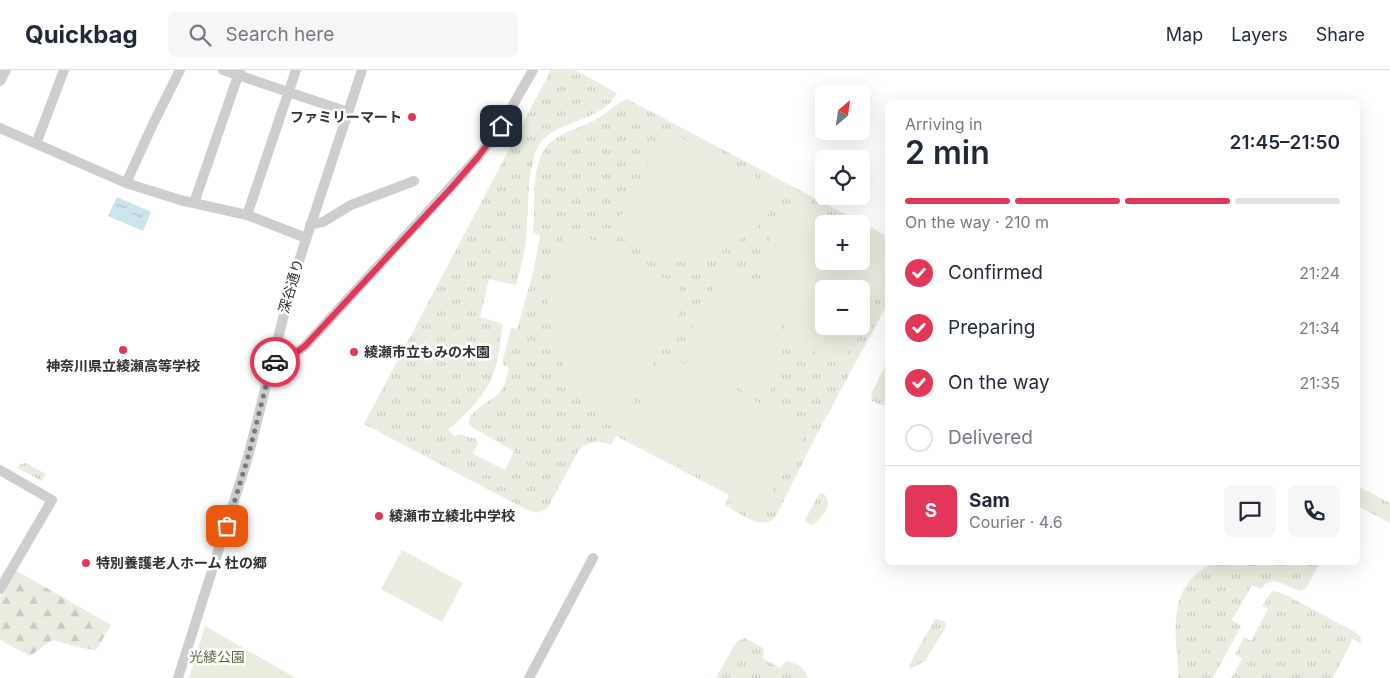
<!DOCTYPE html>
<html lang="en">
<head>
<meta charset="utf-8">
<style>
  :root { --surface:#fff; --page:#f6f6f7; --text:#1f2937; --muted:#747a83; --line:#e0e1e3; --accent:#e43658 }
  body { margin:0; font-family:Inter,"Noto Sans JP",sans-serif; background:var(--page); color:var(--text); height:100vh; display:flex; flex-direction:column; font-size:19px; white-space:nowrap }
  * { box-sizing:border-box; margin:0 }
  p { font-size:16px; color:var(--muted) }
  .icon { flex:none; width:28px; height:28px; fill:none; stroke:currentColor; stroke-width:2; stroke-linecap:round; stroke-linejoin:round }
  .map { position:relative; flex:1; overflow:hidden }
  .sheet { position:absolute; left:885px; top:30px; width:475px; height:465px; display:flex; flex-direction:column; background:var(--surface); border-radius:8px; box-shadow:0 5px 20px #0002 }
  .sheet>* { flex:none }
  .needle { width:32px; rotate:29deg }
  .controls { position:absolute; left:815px; top:15px; display:grid; gap:10px }
  .controls a { display:grid; place-items:center; width:55px; height:55px; border-radius:8px; background:var(--surface); box-shadow:0 5px 20px #0002; font-size:25px }
  .pin { position:absolute; display:grid; place-items:center; width:42px; height:42px; color:#fff; margin:-21px; border-radius:10px; box-shadow:0 2px 8px #0006 }
  .courier { position:absolute; display:grid; place-items:center; width:50px; height:50px; margin:-25px; border:4px solid #e43658; border-radius:50%; background:#fff; color:#222; box-shadow:0 1px 6px #0007 }
  .overview em { font-style:normal; font-weight:600 }
  .overview div { display:flex; flex-direction:column-reverse }
  .overview { display:flex; align-items:center; justify-content:space-between; height:85px; padding:0 20px }
  h1 { font-size:32px; font-weight:600; line-height:38px }
  .bar { display:grid; grid-template-columns:repeat(4,1fr); gap:8px 5px; align-content:center; height:60px; padding:0 20px }
  .bar i { height:6px; border-radius:4px; background:var(--line) }
  .bar .selected { background:var(--accent) }
  .bar p { grid-column:span 4 }
  .line { display:flex; align-items:center; gap:12px; padding:0 20px; border-top:1px solid var(--line) }
  .line div { flex:1 }
  .round { display:grid; place-items:center; flex:none; width:52px; height:52px; border-radius:8px; background:var(--page) }
  ol { padding:0 20px; list-style:none }
  li { display:flex; align-items:center; gap:15px; height:55px }
  li p { margin-inline-start:auto }
  li .icon { padding:5px; border-radius:50%; background:var(--accent); color:#fff; stroke-width:4 }
  li:last-child { color:var(--muted) }
  li i { width:28px; height:28px; border:2px solid var(--line); border-radius:50% }
  header { display:flex; align-items:center; gap:30px; box-sizing:border-box; height:70px; padding:0 25px; background:var(--surface); border-bottom:1px solid var(--line) }
  header strong { font-size:24px }
  nav { display:flex; gap:28px; margin-inline-start:auto; font-size:18px }
  .search { width:350px; height:45px; background:var(--page); display:flex; align-items:center; gap:12px; box-sizing:border-box; padding:0 18px; border-radius:8px; color:var(--muted); font-size:19px }
  .map>svg:first-child { display:block }
  .grass { fill:url(#grass-tufts); fill-rule:evenodd }
  .forest { fill:url(#forest-firs) }
  .park { fill:#e9eddf; fill-rule:evenodd }
  .water { fill:url(#water-ripples) }
  .lines { fill:none; stroke-linecap:round; stroke-linejoin:round }
  .minor { stroke:#cecece; stroke-width:10 }
  .done { stroke:#797979; stroke-width:5; stroke-dasharray:0 9 }
  .route { stroke:#e43658; stroke-width:6 }
  .poi-dot { fill:#e43658; stroke:#fff; stroke-width:2 }
  .labels { text-anchor:middle; stroke-width:5; stroke-linejoin:round; paint-order:stroke }
  .poi-label { font-size:14px; font-weight:bold; fill:#313131; stroke:#fff; text-anchor:start }
  .street-label { font-size:14px; fill:#313131; stroke:#fff }
  .park-label { font-size:14px; fill:#5a6d3e; stroke:#fff }
</style>
</head>
<body>
<header>
<strong>Quickbag</strong>
<div class="search"><svg class="icon" aria-label="search" viewBox="0 0 24 24"><circle cx="10" cy="10" r="6"/><path d="M15 15l6 6"/></svg>Search here</div>
<nav><a>Map</a><a>Layers</a><a>Share</a></nav>
</header>
<div class="map">
<svg width="1390" height="608" viewBox="0 0 1390 608">
  <defs>
    <pattern id="grass-tufts" width="24" height="20" patternUnits="userSpaceOnUse" patternTransform="scale(1.25)"><rect width="24" height="20" fill="#e9eddf"/><path d="M3 7l-1-3M5 7V3M7 7l1-3M15 17l-1-3M17 17v-4M19 17l1-3" fill="none" stroke="#c8ccc0"/></pattern>
    <pattern id="forest-firs" width="22" height="20" patternUnits="userSpaceOnUse" patternTransform="scale(1.25)"><rect width="22" height="20" fill="#e9eddf"/><path d="M5 1l3.5 6h-7zM16 11l3.5 6h-7z" fill="#c8ccc0"/></pattern>
    <pattern id="water-ripples" width="26" height="14" patternUnits="userSpaceOnUse" patternTransform="scale(1.25)"><rect width="26" height="14" fill="#cce4ed"/><path d="M2 4q2-2 4 0t4 0M15 11q2-2 4 0t4 0" fill="none" stroke="#b0c4cc"/></pattern>
  </defs>
  <rect width="100%" height="100%" fill="#fff"/>
  <!-- grass -->
  <path class="grass" d="M551 0H575L617 23C602 52 558 50 541 72 526 90 529 146 526 170 524 185 520 200 516 215L489 209 480 247 503 254C500 268 500 283 496 296 489 323 468 342 448 360L454 366 459 364 476 369 478 373 473 384 505 400 514 381 473 358C457 347 492 331 499 323 505 317 507 306 509 298L502 294 511 258 517 259 534 199 540 165 533 162C537 132 527 87 556 68 568 60 582 57 595 50 606 44 615 34 627 29L887 166V235L819 360 775 448C760 461 740 443 725 435L729 425 616 366 611 375C598 370 589 371 579 380L548 437C541 444 536 443 527 440L364 354ZM824 154H861V191H824ZM824 219H861V256H824Z
    M887 293V335H881L872 331 871 324Z
    M26 393 46 404 42 411 17 398 21 394Z
    M1358 416 1390 433V453L1361 438H1358Z
    M823 423C835 434 822 448 812 455L806 452 805 450 819 424Z
    M1215 492 1320 493 1307 517 1302 521C1287 520 1274 501 1261 519L1252 515 1232 550 1241 556 1213 608H1179C1177 576 1168 534 1192 508 1199 501 1207 497 1215 492Z
    M1272 521 1278 522 1286 525 1355 562 1360 566 1362 574 1353 569 1333 608H1231L1242 589 1235 584 1244 567 1251 571 1268 539 1262 536Z
    M935 549H938L945 552 946 557 925 591 910 599 909 595Z
    M745 568 763 578 764 584 762 588 780 598 786 591C796 593 805 598 808 608H716L734 576 738 571Z"/>
  <!-- forest -->
  <path class="forest" d="M15 500 111 555 96 580 77 577 52 570 30 586 0 570V527Z"/>
  <!-- park -->
  <path class="park" d="M675 64 781 121C778 129 774 138 768 145 748 171 699 198 666 191 654 188 625 169 612 162L662 66Z
    M790 132 834 154H824V191H861V167L887 180V208L842 295 819 285 804 276 788 261 778 247 763 214 767 174ZM824 219H861V256H824Z
    M568 157 677 215 684 233 625 349C608 340 589 329 576 314 554 288 544 245 550 212 553 193 560 175 568 157Z
    M727 196C737 202 748 207 756 215 764 222 769 231 774 240 791 276 782 299 764 332L691 292 685 279 686 269Z
    M662 290H676L701 301 783 346 788 345 804 353 806 362 792 390 788 392 758 449 728 434 734 422 623 365Z
    M402 480 463 513 442 552 381 519Z
    M205 556 296 608H189Z"/>
  <!-- water -->
  <path class="water" d="M117 127 151 142 143 161 108 146Z"/>
  <g class="lines">
    <!-- minor -->
    <path class="minor" d="M223 0 348 42
      M0 11 6 0
      M0 58 126 113 180 130 247 145 306 168
      M36 74 64 0
      M126 113 153 54 180 0
      M194 133 240 0
      M247 145 296 0
      M310 155 323 152 351 135 414 111
      M272 292 290 287 305 276 478 87 501 56 533 0
      M0 400 52 430 0 519
      M178 608 248 387 293 209 362 0
      M529 608 593 488"/>
  </g>
  <g class="lines">
    <!-- done -->
    <path class="done" d="M227 456 248 387 272 292H275"/>
    <!-- route -->
    <path class="route" d="M275 292 290 287 305 276 452 117 478 87 501 56"/>
  </g>
  <!-- markers -->
  <g class="poi-dot">
    <circle cx="412" cy="47" r="5"/>
    <circle cx="123" cy="280" r="5"/>
    <circle cx="354" cy="282" r="5"/>
    <circle cx="379" cy="446" r="5"/>
    <circle cx="86" cy="493" r="5"/>
  </g>
  <g class="labels">
    <!-- poi labels -->
    <g class="poi-label">
      <text x="402" y="52" text-anchor="end">ファミリーマート</text>
      <text x="364" y="287">綾瀬市立もみの木園</text>
      <text x="123" y="301" text-anchor="middle">神奈川県立綾瀬高等学校</text>
      <text x="389" y="451">綾瀬市立綾北中学校</text>
      <text x="96" y="498">特別養護老人ホーム 杜の郷</text>
    </g>
    <!-- street labels -->
    <g class="street-label">
      <text transform="translate(291 216) rotate(-74)" y="5">深谷通り</text>
    </g>
    <!-- park labels -->
    <g class="park-label">
      <text x="217" y="592">光綾公園</text>
    </g>
  </g>
</svg>
<div class="controls">
<a><svg class="needle" viewBox="-14 -14 28 28"><path d="M0-13l5 13h-10z" fill="#e53935"/><path d="M0 13l5-13h-10z" fill="#747a83"/></svg></a>
<a><svg class="icon" aria-label="locate" viewBox="0 0 24 24"><circle cx="12" cy="12" r="6"/><path d="M12 2v4M12 18v4M2 12h4M18 12h4"/></svg></a>
<a>+</a>
<a>−</a>
</div>
<div class="pin" style="left:227px;top:456px;background:#ea580c"><svg class="icon" aria-label="bag" viewBox="0 0 24 24"><path d="M5 8h14l-1 12H6zM9 8a3 3 0 0 1 6 0"/></svg></div>
<div class="pin" style="left:501px;top:56px;background:#1f2937"><svg class="icon" aria-label="home" viewBox="0 0 24 24"><path d="M3 11l9-7 9 7M6 9v11h12V9"/></svg></div>
<div class="courier" style="left:275px;top:292px"><svg class="icon" aria-label="car" viewBox="0 0 24 24"><path d="M5 17H2v-5l4-1 3-4h7l3 4 3 1v5h-3M9 17h6M6 11h13"/><circle cx="7" cy="17" r="2"/><circle cx="17" cy="17" r="2"/></svg></div>
<section class="sheet">
<div class="overview"><div><h1>2 min</h1><p>Arriving in</p></div><em>21:45–21:50</em></div>
<div class="bar"><i class="selected"></i><i class="selected"></i><i class="selected"></i><i></i><p>On the way · 210 m</p></div>
<ol>
<li><svg class="icon" aria-label="check" viewBox="0 0 24 24"><path d="M5 12l5 5 9-10"/></svg>Confirmed<p>21:24</p></li>
<li><svg class="icon" aria-label="check" viewBox="0 0 24 24"><path d="M5 12l5 5 9-10"/></svg>Preparing<p>21:34</p></li>
<li><svg class="icon" aria-label="check" viewBox="0 0 24 24"><path d="M5 12l5 5 9-10"/></svg>On the way<p>21:35</p></li>
<li><i></i>Delivered</li>
</ol>
<div class="line" style="height:90px"><b class="round" style="background:var(--accent);color:#fff">S</b><div><b>Sam</b><p>Courier · 4.6</p></div><a class="round"><svg class="icon" aria-label="chat" viewBox="0 0 24 24"><path d="M4 5h16v11H9l-5 4z"/></svg></a><a class="round"><svg class="icon" aria-label="phone" viewBox="0 0 24 24"><path d="M5 4h4l2 5-3 2q2 4 5 5l2-3 5 2v4C11 20 4 13 5 4z"/></svg></a></div>
</section>
</div>
</body>
</html>
